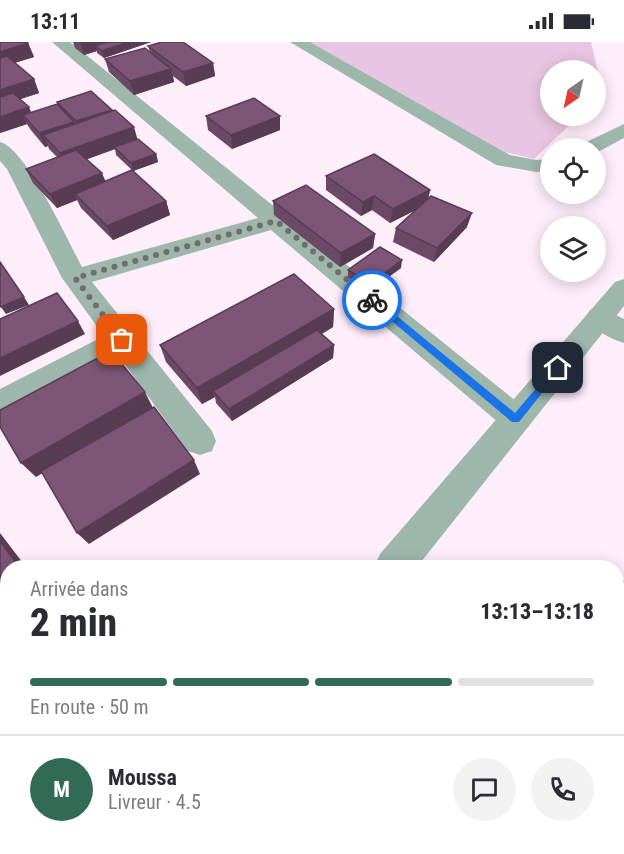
<!DOCTYPE html>
<html lang="fr">
<head>
<meta charset="utf-8">
<style>
  :root { --surface:#fff; --page:#f2f2f3; --text:#2b2b33; --muted:#7c7c81; --line:#e1e1e2; --accent:#316b53 }
  body { margin:0; font-family:"Roboto Condensed",sans-serif; background:var(--page); color:var(--text); height:100vh; display:flex; flex-direction:column; font-size:22px; white-space:nowrap }
  * { box-sizing:border-box; margin:0 }
  p { font-size:20px; color:var(--muted) }
  .icon { flex:none; width:33px; height:33px; fill:none; stroke:currentColor; stroke-width:2; stroke-linecap:round; stroke-linejoin:round }
  .map { position:relative; flex:1; overflow:hidden }
  .panel { position:absolute; left:0px; top:518px; width:624px; height:296px; display:flex; flex-direction:column; background:var(--surface); border-radius:24px 24px 0 0; box-shadow:0 3px 15px #0003 }
  .panel>* { flex:none }
  .needle { width:39px; rotate:214deg }
  .fabs { position:absolute; left:540px; top:18px; display:grid; gap:12px }
  .fabs a { display:grid; place-items:center; width:66px; height:66px; border-radius:50%; background:var(--surface); box-shadow:0 3px 15px #0003; font-size:30px }
  .pin { position:absolute; display:grid; place-items:center; width:51px; height:51px; color:#fff; margin:-26px; border-radius:12px; box-shadow:0 3px 9px #0006 }
  .courier { position:absolute; display:grid; place-items:center; width:60px; height:60px; margin:-30px; border:4px solid #1a73e8; border-radius:50%; background:#fff; color:#222; box-shadow:0 2px 8px #0007 }
  .overview em { font-style:normal; font-weight:800 }
  .overview div { display:flex; flex-direction:column-reverse }
  .overview { display:flex; align-items:center; justify-content:space-between; height:102px; padding:0 30px }
  h1 { font-size:39px; font-weight:800; line-height:45px }
  .bar { display:grid; grid-template-columns:repeat(4,1fr); gap:9px 6px; align-content:center; height:72px; padding:0 30px }
  .bar i { height:8px; border-radius:4px; background:var(--line) }
  .bar .on { background:var(--accent) }
  .bar p { grid-column:span 4 }
  .line { display:flex; align-items:center; gap:15px; padding:0 30px; border-top:2px solid var(--line) }
  .line div { flex:1 }
  .round { display:grid; place-items:center; flex:none; width:63px; height:63px; border-radius:32px; background:var(--page) }
  .status { display:flex; justify-content:space-between; align-items:center; height:42px; padding:0 30px; background:var(--surface); direction:ltr }
  .status svg { height:16px; fill:currentColor }
  .map>svg:first-child { display:block }
  .green { fill:#e8c5e2 }
  .lines { fill:none; stroke-linecap:round; stroke-linejoin:round }
  .minor { fill:#9eb7ab; fill-rule:evenodd }
  .tertiary { fill:#9eb7ab; fill-rule:evenodd }
  .wall { fill:#6c4966 }
  .shaded-wall { fill:#583c53 }
  .building { fill:#7d5577; stroke:#583c53; stroke-width:1.5 }
  .route { fill:#1a73e8 }
  .done { stroke:#746a72; stroke-width:6; stroke-dasharray:0 10.8 }
</style>
</head>
<body>
<div class="status"><b>13:11</b><svg viewBox="0 0 49 12"><path d="M0 12V9h3v3zM5 12V6h3v6zM10 12V3h3v9zM15 12V0h3v12zM26 1h20v11H26zM47 4h2v5h-2z"/></svg></div>
<div class="map">
<svg width="624" height="812" viewBox="0 0 624 812">
  <rect width="100%" height="100%" fill="#feedfb"/>
  <!-- green -->
  <path class="green" d="M310 0H591L603 51 596 58V28H550V74H579L534 117 505 110Z"/>
  <g class="lines">
    <!-- minor -->
    <path class="minor" d="M52 0H70L527 368 532 377 527 386 516 390 505 386 271 188 92 240 212 389 216 399 212 409 200 413 188 409 118 313 0 375V347L104 294 62 236 7 127 0 119V100C26 106 68 199 82 225L258 176Z
      M290 0H310L510 113 536 118 550 117V129L536 130 496 123Z
      M624 82V96L596 111V106H579L582 102Z
      M600 265 624 277V301C610 297 594 288 586 275L590 268Z"/>
    <!-- tertiary -->
    <path class="tertiary" d="M624 237V264L417 525H374L380 512 615 240Z
      M134 806H186L183 812H131Z"/>
  </g>
  <!-- wall -->
  <path class="wall" d="M0 0 28 1 34 15 14 21 34 37 39 51 20 57 31 71 59 65 57 60 112 69 137 97 156 112 158 120 133 129 116 113 115 107 87 117 105 139 166 159 170 173 113 198 81 166 77 158 57 166 33 141 26 127 57 115 49 107 48 104 45 105 30 87 27 82 0 91Z
    M73 0H151L104 16 97 11V9L84 13 75 6Z
    M148 4 213 21 215 34 186 44 173 34 174 40 134 53 109 30 105 17 150 10Z
    M206 74 280 88 232 107 208 88Z
    M326 134 430 148 428 157 467 185 434 220 393 200 396 186 416 168 390 181 372 168 361 174 326 148Z
    M273 159 375 192 373 206 340 225 274 173Z
    M401 226 369 249 348 236V228Z
    M334 267 333 285 322 292 334 303 333 316 232 379 216 361 215 355 202 362 166 320 160 303Z
    M624 538V697L616 691V543L617 541Z"/>
  <!-- shaded-wall -->
  <path class="shaded-wall" d="M80 0H124L95 4 97 9 84 13Z
    M128 0H151L104 16 102 9Z
    M28 1 34 15 1 25 0 22V10Z
    M213 21 215 34 186 44 183 30Z
    M171 27 174 40 134 53 130 39Z
    M34 37 39 51 0 64V48Z
    M29 65 35 79 23 73 27 82 0 91V75Z
    M112 68 116 81 82 93 76 79Z
    M280 74V88L232 107 231 93Z
    M74 80 79 94 43 93 48 104 45 105 39 91Z
    M134 85 138 99 114 105 115 107 66 125 60 111Z
    M156 112 158 120 133 129 131 121Z
    M102 131 108 145 75 152 77 158 57 166 50 152Z
    M430 148 427 162 390 181 393 167Z
    M374 154 372 168 361 174 363 160Z
    M166 159 170 173 113 198 107 184Z
    M472 171 467 185 434 220 437 206Z
    M375 192 373 206 340 225 341 211Z
    M402 218 401 226 369 249 370 242Z
    M24 255 29 263 6 272 1 265Z
    M334 267 333 285 217 353 213 349 215 355 202 362 197 346Z
    M78 279 85 292 0 334V316Z
    M334 303 333 316 232 379 229 367Z
    M145 350 153 366 36 435 21 421Z
    M194 418 200 432 89 502 77 491Z
    M0 491 26 525H19L0 499Z
    M8 566V582L0 588V572Z"/>
  <!-- building -->
  <path class="building" d="M0 0H27L28 1 0 10Z
    M107 0H128L102 9 95 4Z
    M162 0H183L213 21 183 30 148 4Z
    M145 6 171 27 130 39 105 17Z
    M7 14 34 37 0 48V16Z
    M91 49 112 68 76 79 57 60Z
    M13 51 29 65 0 75V55Z
    M254 56 280 74 231 93 206 74Z
    M57 62 74 80 39 91 23 73Z
    M115 68 134 85 60 111 43 93Z
    M138 97 156 112 131 121 114 105Z
    M76 108 102 131 50 152 26 127Z
    M374 112 430 148 393 167 374 154 363 160 326 134Z
    M132 128 166 159 107 184 75 152Z
    M306 143 375 192 341 211 273 159Z
    M431 154 472 171 437 206 396 186Z
    M380 205 402 218 370 242 348 228Z
    M0 220 24 255 1 265 0 263Z
    M294 232 334 267 197 346 160 303Z
    M57 251 78 279 0 316V277Z
    M317 288 334 303 229 367 213 349Z
    M111 309 145 350 21 421 0 385V368Z
    M154 365 194 418 77 491 41 429Z
    M0 499 19 525H8V566L0 572Z
    M624 547V684L616 678V560Z"/>
  <!-- route -->
  <path class="route" d="M369 256H375L515 371 555 324 562 326 519 380H512L369 260Z"/>
  <g class="lines">
    <!-- done -->
    <path class="done" d="M122 298 75 236 276 179 372 258"/>
  </g>
</svg>
<div class="fabs">
<a><svg class="needle" viewBox="-14 -14 28 28"><path d="M0-13l5 13h-10z" fill="#e53935"/><path d="M0 13l5-13h-10z" fill="#7c7c81"/></svg></a>
<a><svg class="icon" aria-label="locate" viewBox="0 0 24 24"><circle cx="12" cy="12" r="6"/><path d="M12 2v4M12 18v4M2 12h4M18 12h4"/></svg></a>
<a><svg class="icon" aria-label="layers" viewBox="0 0 24 24"><path d="M12 4l9 5-9 5-9-5zM3 14l9 5 9-5"/></svg></a>
</div>
<div class="pin" style="left:122px;top:298px;background:#ea580c"><svg class="icon" aria-label="bag" viewBox="0 0 24 24"><path d="M5 8h14l-1 12H6zM9 8a3 3 0 0 1 6 0"/></svg></div>
<div class="pin" style="left:558px;top:326px;background:#1f2937"><svg class="icon" aria-label="home" viewBox="0 0 24 24"><path d="M3 11l9-7 9 7M6 9v11h12V9"/></svg></div>
<div class="courier" style="left:372px;top:258px"><svg class="icon" aria-label="bike" viewBox="0 0 24 24"><circle cx="6" cy="16" r="4"/><circle cx="18" cy="16" r="4"/><path d="M6 16l4-8h5l3 8M10 8l3 8H6M13 5h3"/></svg></div>
<section class="panel">
<div class="overview"><div><h1>2 min</h1><p>Arrivée dans</p></div><em>13:13–13:18</em></div>
<div class="bar"><i class="on"></i><i class="on"></i><i class="on"></i><i></i><p>En route · 50 m</p></div>
<div class="line" style="height:108px"><b class="round" style="background:var(--accent);color:#fff">M</b><div><b>Moussa</b><p>Livreur · 4.5</p></div><a class="round"><svg class="icon" aria-label="chat" viewBox="0 0 24 24"><path d="M4 5h16v11H9l-5 4z"/></svg></a><a class="round"><svg class="icon" aria-label="phone" viewBox="0 0 24 24"><path d="M5 4h4l2 5-3 2q2 4 5 5l2-3 5 2v4C11 20 4 13 5 4z"/></svg></a></div>
</section>
</div>
</body>
</html>
